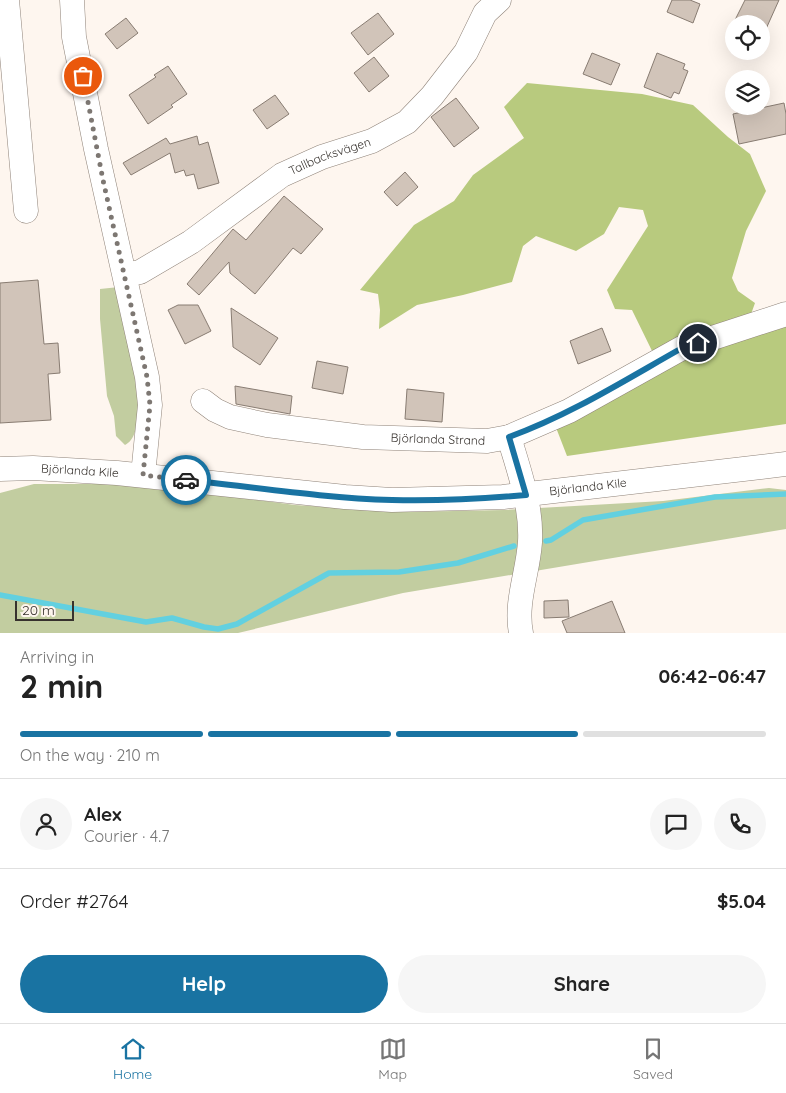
<!DOCTYPE html>
<html lang="en">
<head>
<meta charset="utf-8">
<style>
  :root { --surface:#fff; --page:#f6f6f6; --text:#222; --muted:#767676; --line:#e0e0e0; --accent:#1973a2 }
  body { margin:0; font-family:Quicksand,sans-serif; background:var(--page); color:var(--text); height:100vh; display:flex; flex-direction:column; font-size:19px; white-space:nowrap }
  * { box-sizing:border-box; margin:0 }
  p { font-size:16px; color:var(--muted) }
  .icon { flex:none; width:28px; height:28px; fill:none; stroke:currentColor; stroke-width:2; stroke-linecap:round; stroke-linejoin:round }
  .map { position:relative; height:633px; overflow:hidden }
  .panel { display:flex; flex-direction:column; background:var(--surface); flex:1 }
  .panel>* { flex:none }
  .buttons { position:absolute; left:725px; top:15px; display:grid; gap:10px }
  .buttons a { display:grid; place-items:center; width:45px; height:45px; border-radius:50%; background:var(--surface); box-shadow:0 5px 20px #0002; font-size:25px }
  .scale { position:absolute; left:15px; bottom:12px; width:59px; box-sizing:border-box; padding-left:5px; border:2px solid #37322e; border-top:0; font-size:14px; line-height:18px; white-space:nowrap; color:#37322e; -webkit-text-stroke:4px #fef6ef; paint-order:stroke }
  .pin { position:absolute; display:grid; place-items:center; width:42px; height:42px; color:#fff; margin:-21px; border:2px solid #fff; border-radius:50%; box-shadow:0 1px 5px #0007 }
  .courier { position:absolute; display:grid; place-items:center; width:50px; height:50px; margin:-25px; border:4px solid #1973a2; border-radius:50%; background:#fff; color:#222; box-shadow:0 1px 6px #0007 }
  .headline em { font-style:normal; font-weight:700 }
  .headline div { display:flex; flex-direction:column-reverse }
  .headline { display:flex; align-items:center; justify-content:space-between; height:85px; padding:0 20px }
  h1 { font-size:32px; font-weight:700; line-height:38px }
  .bar { display:grid; grid-template-columns:repeat(4,1fr); gap:8px 5px; align-content:center; height:60px; padding:0 20px }
  .bar i { height:6px; border-radius:4px; background:var(--line) }
  .bar .selected { background:var(--accent) }
  .bar p { grid-column:span 4 }
  .line { display:flex; align-items:center; gap:12px; padding:0 20px; border-top:1px solid var(--line) }
  .line div { flex:1 }
  .round { display:grid; place-items:center; flex:none; width:52px; height:52px; border-radius:26px; background:var(--page) }
  .button { display:flex; gap:10px; margin-top:auto; padding:10px 20px }
  .button a { flex:1; height:58px; border-radius:30px; background:var(--accent); color:#fff; font-size:20px; font-weight:700; line-height:58px; text-align:center }
  .button a+a { background:var(--page); color:var(--text) }
  .tab-bar { display:flex; justify-content:space-around; align-items:center; height:70px; border-top:1px solid var(--line); background:var(--surface); font-size:14px; color:var(--muted) }
  .tab-bar a { display:grid; justify-items:center; gap:2px }
  .tab-bar .selected { color:var(--accent) }
  .map>svg:first-child { display:block }
  .green { fill:#c2cda0 }
  .forest { fill:#b8ca7e }
  .lines { fill:none; stroke-linecap:round; stroke-linejoin:round }
  .stream { stroke:#62d0e0; stroke-width:5.5 }
  .building { fill:#d1c4b9; stroke:#887c72 }
  .minor-casing { stroke:#8f8379; stroke-width:25 }
  .minor { stroke:#fff; stroke-width:24 }
  .done { stroke:#7d7772; stroke-width:5; stroke-dasharray:0 9 }
  .route { stroke:#1973a2; stroke-width:6 }
  .labels { text-anchor:middle; stroke-width:4; stroke-linejoin:round; paint-order:stroke }
  .street-label { font-size:12px; fill:#37322e; stroke:#fef6ef }
</style>
</head>
<body>
<div class="map">
<svg width="786" height="633" viewBox="0 0 786 633">
  <rect width="100%" height="100%" fill="#fef6ef"/>
  <!-- green -->
  <path class="green" d="M119 287C125 315 155 432 125 445L116 436 114 416 107 396 100 319V289Z
    M34 484H135L295 505 403 512 504 510 663 501 769 488 786 490V529L403 593 238 633H0V493Z"/>
  <!-- forest -->
  <path class="forest" d="M527 83 642 94 693 105 728 137 750 154 766 191 746 231 732 278 738 291 755 303 750 317 654 355 632 310 615 309 607 290 648 226 643 210 619 207 604 234 576 251 536 236 523 246 512 282 463 295 417 305 379 329 380 310 378 294 360 290 414 225 454 201 473 175 524 138 504 107Z
    M786 320V424L567 456 555 425 674 358Z"/>
  <g class="lines">
    <!-- stream -->
    <path class="stream" d="M546 541 551 540 583 520 715 497 786 494
      M0 595 146 622 172 618 204 627 218 629 237 624 329 573 399 572 458 563 514 546"/>
  </g>
  <!-- building -->
  <path class="building" d="M672 0H690L700 4 693 23 667 12Z
    M745 0H779L761 40V24H734V29L731 28Z
    M378 13 394 34 368 55 351 33Z
    M126 18 138 33 117 49 105 34Z
    M592 53 620 64 611 85 583 74Z
    M657 53 685 64 683 69 688 71 679 94 674 92 671 98 644 87Z
    M374 57 389 76 369 92 354 73Z
    M168 66 187 94 171 105 173 107 148 124 129 95 156 77 154 75Z
    M275 95 289 114 267 129 253 110Z
    M456 98 479 128 454 147 431 117Z
    M784 103 786 114V134L739 144 733 114Z
    M197 136 199 145 208 142 219 183 198 189 194 174 186 176 184 170 175 173 170 153 131 175 123 163 166 138 170 144Z
    M405 172 418 187 397 206 384 192Z
    M284 196 323 229 301 254 293 248 255 294 230 273 229 262 199 295 187 284 233 229 246 240Z
    M38 280 44 344 58 343 60 373 48 374 51 420 0 423V283Z
    M178 305H198L211 331 185 344 168 310Z
    M231 308 278 338 260 365 233 347Z
    M602 328 611 351 578 364 570 341Z
    M317 361 348 367 343 394 312 388Z
    M235 386 292 396 290 414 236 404Z
    M407 389 444 393 442 422 405 419Z
    M568 600 569 617 544 618V601Z
    M612 601 625 633H567L562 621Z"/>
  <g class="lines">
    <!-- minor casing -->
    <g class="minor-casing">
      <g id="minor">
        <path d="M7 0 26 211"/>
        <path d="M72 0 74 37 96 149 147 377 150 405 143 475"/>
        <path id="s1" d="M125 275 140 272 191 242 282 175 322 157 372 141 407 122 432 96 466 52 485 13 499 0"/>
        <path id="s2" d="M203 401 215 410 230 417 267 425 363 437 487 441 509 437C519 471 532 506 530 542 528 573 515 602 521 633"/>
        <path d="M509 437 569 411 682 348 786 314"/>
        <path id="s3" d="M0 469 33 468 117 473 345 497 392 500 503 497 786 464"/>
      </g>
    </g>
    <!-- minor -->
    <use href="#minor" class="minor"/>
  </g>
  <g class="lines">
    <!-- done -->
    <path class="done" d="M83 76 103 180 147 377 150 405 143 475 186 480"/>
    <!-- route -->
    <path class="route" d="M186 480C254 487 323 498 392 500 436 501 481 499 526 495L509 437C570 415 625 380 682 348L698 343"/>
  </g>
  <g class="labels">
    <!-- street labels -->
    <g class="street-label">
      <text dy="4" stroke="none"><textPath href="#s1" startOffset="239">Tallbacksvägen</textPath></text>
      <text dy="4" stroke="none"><textPath href="#s2" startOffset="241">Björlanda Strand</textPath></text>
      <text dy="4" stroke="none"><textPath href="#s3" startOffset="80">Björlanda Kile</textPath></text>
      <text dy="4" stroke="none"><textPath href="#s3" startOffset="590">Björlanda Kile</textPath></text>
    </g>
  </g>
</svg>
<div class="buttons">
<a><svg class="icon" aria-label="locate" viewBox="0 0 24 24"><circle cx="12" cy="12" r="6"/><path d="M12 2v4M12 18v4M2 12h4M18 12h4"/></svg></a>
<a><svg class="icon" aria-label="layers" viewBox="0 0 24 24"><path d="M12 4l9 5-9 5-9-5zM3 14l9 5 9-5"/></svg></a>
</div>
<div class="scale">20 m</div>
<div class="pin" style="left:83px;top:76px;background:#ea580c"><svg class="icon" aria-label="bag" viewBox="0 0 24 24"><path d="M5 8h14l-1 12H6zM9 8a3 3 0 0 1 6 0"/></svg></div>
<div class="pin" style="left:698px;top:343px;background:#1f2937"><svg class="icon" aria-label="home" viewBox="0 0 24 24"><path d="M3 11l9-7 9 7M6 9v11h12V9"/></svg></div>
<div class="courier" style="left:186px;top:480px"><svg class="icon" aria-label="car" viewBox="0 0 24 24"><path d="M5 17H2v-5l4-1 3-4h7l3 4 3 1v5h-3M9 17h6M6 11h13"/><circle cx="7" cy="17" r="2"/><circle cx="17" cy="17" r="2"/></svg></div>
</div>
<section class="panel">
<div class="headline"><div><h1>2 min</h1><p>Arriving in</p></div><em>06:42–06:47</em></div>
<div class="bar"><i class="selected"></i><i class="selected"></i><i class="selected"></i><i></i><p>On the way · 210 m</p></div>
<div class="line" style="height:90px"><a class="round"><svg class="icon" aria-label="person" viewBox="0 0 24 24"><circle cx="12" cy="8" r="4"/><path d="M4 21q1-7 8-7t8 7"/></svg></a><div><b>Alex</b><p>Courier · 4.7</p></div><a class="round"><svg class="icon" aria-label="chat" viewBox="0 0 24 24"><path d="M4 5h16v11H9l-5 4z"/></svg></a><a class="round"><svg class="icon" aria-label="phone" viewBox="0 0 24 24"><path d="M5 4h4l2 5-3 2q2 4 5 5l2-3 5 2v4C11 20 4 13 5 4z"/></svg></a></div>
<div class="line" style="height:65px"><div>Order #2764</div><b>$5.04</b></div>
<div class="button"><a>Help</a><a>Share</a></div>
</section>
<nav class="tab-bar">
<a class="selected"><svg class="icon" aria-label="home" viewBox="0 0 24 24"><path d="M3 11l9-7 9 7M6 9v11h12V9"/></svg>Home</a>
<a><svg class="icon" aria-label="map" viewBox="0 0 24 24"><path d="M3 6l6-2 6 2 6-2v14l-6 2-6-2-6 2zM9 4v14M15 6v14"/></svg>Map</a>
<a><svg class="icon" aria-label="saved" viewBox="0 0 24 24"><path d="M7 4h10v16l-5-4-5 4z"/></svg>Saved</a>
</nav>
</body>
</html>
